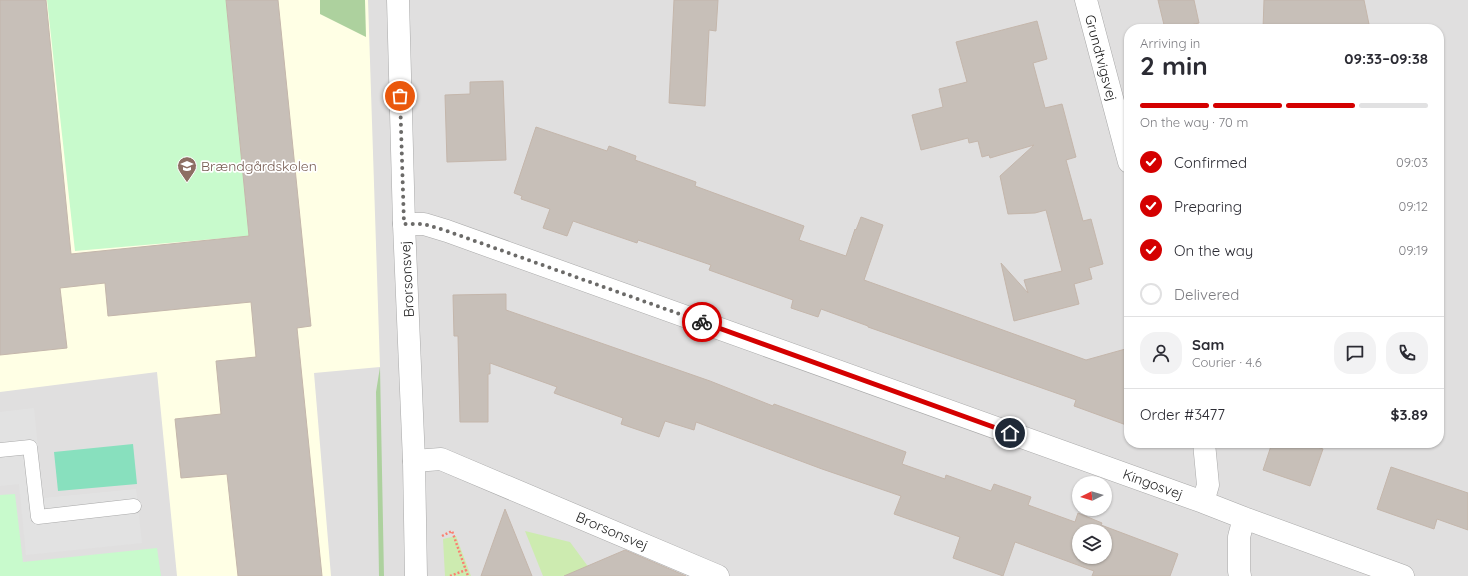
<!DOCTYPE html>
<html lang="en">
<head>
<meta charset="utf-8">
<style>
  :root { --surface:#fff; --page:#f2f2f3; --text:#2b2b33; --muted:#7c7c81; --line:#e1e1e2; --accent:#d40000 }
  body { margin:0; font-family:Quicksand,sans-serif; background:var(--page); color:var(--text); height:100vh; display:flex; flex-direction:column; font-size:15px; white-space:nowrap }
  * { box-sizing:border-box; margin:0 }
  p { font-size:13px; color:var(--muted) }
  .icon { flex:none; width:22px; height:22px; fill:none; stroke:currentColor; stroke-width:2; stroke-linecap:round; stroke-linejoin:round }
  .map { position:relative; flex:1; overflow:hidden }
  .side { position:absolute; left:1124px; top:24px; width:320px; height:424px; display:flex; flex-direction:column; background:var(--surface); border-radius:16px; box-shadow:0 1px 3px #0004 }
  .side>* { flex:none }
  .needle { width:26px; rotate:265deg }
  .buttons { position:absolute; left:1072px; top:476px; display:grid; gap:8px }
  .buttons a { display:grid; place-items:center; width:40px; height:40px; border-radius:50%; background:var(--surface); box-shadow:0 1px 3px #0004; font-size:20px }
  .pin { position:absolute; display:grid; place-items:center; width:34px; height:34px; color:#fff; margin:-17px; border:2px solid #fff; border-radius:50%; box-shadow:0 1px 4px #0007 }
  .courier { position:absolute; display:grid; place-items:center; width:40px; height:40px; margin:-20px; border:3px solid #d40000; border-radius:50%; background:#fff; color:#222; box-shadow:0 1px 5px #0007 }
  .headline em { font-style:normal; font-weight:800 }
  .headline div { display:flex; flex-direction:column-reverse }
  .headline { display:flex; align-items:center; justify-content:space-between; height:68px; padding:0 16px }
  h1 { font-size:26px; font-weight:800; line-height:30px }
  .bar { display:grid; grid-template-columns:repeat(4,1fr); gap:6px 4px; align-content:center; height:48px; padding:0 16px }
  .bar i { height:5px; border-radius:3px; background:var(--line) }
  .bar .current { background:var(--accent) }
  .bar p { grid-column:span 4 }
  .line { display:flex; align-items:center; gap:10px; padding:0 16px; border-top:1px solid var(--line) }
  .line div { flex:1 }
  .round { display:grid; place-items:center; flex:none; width:42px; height:42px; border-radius:16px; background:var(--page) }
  ol { padding:0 16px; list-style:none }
  li { display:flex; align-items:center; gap:12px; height:44px }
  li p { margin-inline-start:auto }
  li .icon { padding:4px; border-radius:50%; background:var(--accent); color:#fff; stroke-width:4 }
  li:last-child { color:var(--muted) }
  li i { width:22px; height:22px; border:2px solid var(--line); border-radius:50% }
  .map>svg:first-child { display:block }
  .residential { fill:#e0dfdf; fill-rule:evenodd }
  .education { fill:#ffffe5 }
  .grass { fill:#cdebb0 }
  .forest { fill:#add19e }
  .park { fill:#c8facc }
  .pitch { fill:#88e0be }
  .parking { fill:#e2e2e2 }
  .building { fill:#c7bfb8; stroke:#c4b6ab; fill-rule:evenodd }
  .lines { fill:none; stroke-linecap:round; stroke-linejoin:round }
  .service-casing { stroke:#a9a9a9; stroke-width:15 }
  .minor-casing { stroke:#a9a9a9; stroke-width:23 }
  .tertiary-casing { stroke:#a9a9a9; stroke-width:23 }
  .path { stroke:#fa8072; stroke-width:2.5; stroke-dasharray:2 2; stroke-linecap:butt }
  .service { stroke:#fff; stroke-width:14 }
  .minor { stroke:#fff; stroke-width:22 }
  .tertiary { stroke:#fff; stroke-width:22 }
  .done { stroke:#6b6a68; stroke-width:4; stroke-dasharray:0 7.2 }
  .route { stroke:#d40000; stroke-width:5 }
  .labels { text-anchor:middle; stroke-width:3.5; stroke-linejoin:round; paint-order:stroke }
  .street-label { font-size:14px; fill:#222; stroke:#fff }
  .education-label { font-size:14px; fill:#785e54; stroke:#fff; text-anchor:start }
</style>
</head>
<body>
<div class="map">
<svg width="1468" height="576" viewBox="0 0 1468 576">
  <rect width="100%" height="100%" fill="#f2efe9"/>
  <!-- residential -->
  <path class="residential" d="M0 0H1468V576H0ZM1129 29H1439V443H1129ZM1079 483H1105V509H1079ZM1079 531H1105V557H1079Z"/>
  <!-- education -->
  <path class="education" d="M0 0H368L380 367 314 373 331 576H177L157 372 0 392Z"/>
  <!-- grass -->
  <path class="grass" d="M525 531 570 542 595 576H543Z
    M456 536 471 576H445L443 539Z"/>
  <!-- forest -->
  <path class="forest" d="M320 0H365L366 37 320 14Z
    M380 367 384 576H379L376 392Z"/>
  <!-- park -->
  <path class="park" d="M47 0H226L249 236 75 251Z
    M15 494 23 562 157 548 161 576H0V495Z"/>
  <!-- pitch -->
  <path class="pitch" d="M133 444 137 484 58 491 54 452Z"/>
  <!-- parking -->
  <path class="parking" d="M34 408 43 498 136 489 142 543 26 555 19 484 0 486V412Z"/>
  <!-- building -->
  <path class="building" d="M0 0H46L71 254 249 236 226 0H278L311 326 297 328 322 576H238L227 474 181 478 175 419 221 414 216 361 256 357 251 302 108 316 105 283 60 288 67 348 0 355Z
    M674 0H718L716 31 709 30 705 106 669 103Z
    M1158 0H1194L1199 23 1173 29H1165Z
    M1264 0H1364L1370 29H1263Z
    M1037 21 1047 59 1033 63 1045 108 1062 104 1076 157 1066 160 1083 221 1091 219 1103 264 1089 268 1092 279 1074 284 1079 304 1014 321 1001 263 1028 293 1024 280 1062 271 1046 210 1035 213 1008 214 1000 176 1034 145 990 158 989 155 982 157 978 141 969 143 968 138 921 150 912 115 943 107 939 89 967 82 956 42Z
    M503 81 506 160 447 162 445 95 470 94V82Z
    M536 127 607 151 609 146 636 156 635 160 696 182 695 186 804 226 799 240 846 256 855 229 856 230 861 217 883 225 864 280 1086 360 1129 348V426L1074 406 1076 400 868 327V326L821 309 818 317 791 308 793 300 709 270 711 265 638 240 637 243 573 221 567 236 543 228 550 209 521 199 522 196 514 193Z
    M506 294V310L710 381 773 406 774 404 906 452 902 464 945 479 946 475 991 491 994 484 1031 497 1028 505 1075 522 1078 513 1102 523 1101 525 1178 554 1170 576H1092L1094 571 1015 542 1003 576 953 558 960 537 894 514 901 496 822 469 696 422 694 430 665 421 659 437 621 424 623 418 554 393 557 387 490 363V374H488V422H460L458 336H454L453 295ZM1079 531H1105V557H1079Z
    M1272 443H1305L1323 449 1310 486 1263 470Z
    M1391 467 1468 493V530L1437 519 1434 529 1377 509Z
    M505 509 532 576H481Z
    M625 550 686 576H564Z"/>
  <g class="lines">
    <!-- service casing -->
    <g class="service-casing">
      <path id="service" d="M0 450 30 447 38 517 134 506"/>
    </g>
    <!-- minor casing -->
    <g class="minor-casing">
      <path id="minor" d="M1086 0 1129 162
        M404 224H424L447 231 1203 502 1244 518 1403 576
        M414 461 441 459 718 576
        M1203 502 1208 485 1204 443
        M1240 576 1239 571V537L1244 518"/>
    </g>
    <!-- tertiary casing -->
    <g class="tertiary-casing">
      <path id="tertiary" d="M398 0 404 224 414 461 416 576"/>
    </g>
    <!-- path -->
    <path class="path" d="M442 536 452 531 468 576
      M450 576 466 570"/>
    <!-- service -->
    <use href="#service" class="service"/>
    <!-- minor -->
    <use href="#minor" class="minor"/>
    <!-- tertiary -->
    <use href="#tertiary" class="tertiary"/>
  </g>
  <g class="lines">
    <!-- done -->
    <path class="done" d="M400 96 404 224H424L447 231 702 322"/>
    <!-- route -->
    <path class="route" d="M702 322 1010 433"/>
  </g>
  <!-- icons -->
  <defs>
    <g id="school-pin" transform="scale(1)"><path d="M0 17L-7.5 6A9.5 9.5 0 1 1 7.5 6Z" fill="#8d6e63" stroke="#fff"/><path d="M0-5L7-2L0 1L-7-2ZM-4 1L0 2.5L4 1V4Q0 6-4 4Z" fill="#fff"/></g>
  </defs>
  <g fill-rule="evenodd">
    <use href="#school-pin" x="187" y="166"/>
  </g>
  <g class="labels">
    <!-- street labels -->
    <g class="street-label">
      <text transform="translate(1101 58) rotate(75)" y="5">Grundtvigsvej</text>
      <text transform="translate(407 279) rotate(-93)" y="5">Brorsonsvej</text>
      <text transform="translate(1153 484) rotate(20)" y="5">Kingosvej</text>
      <text transform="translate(612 531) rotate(23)" y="5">Brorsonsvej</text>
    </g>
    <!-- education labels -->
    <g class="education-label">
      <text x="201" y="171">Brændgårdskolen</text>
    </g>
  </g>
</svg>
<div class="buttons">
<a><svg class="needle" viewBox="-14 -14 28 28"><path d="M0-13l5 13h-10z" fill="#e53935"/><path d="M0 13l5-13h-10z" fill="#7c7c81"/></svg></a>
<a><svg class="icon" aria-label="layers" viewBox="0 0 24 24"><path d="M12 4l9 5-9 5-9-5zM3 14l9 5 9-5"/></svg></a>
</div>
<div class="pin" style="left:400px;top:96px;background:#ea580c"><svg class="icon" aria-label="bag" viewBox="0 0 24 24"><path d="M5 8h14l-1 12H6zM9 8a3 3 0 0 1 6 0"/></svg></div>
<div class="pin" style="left:1010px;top:433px;background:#1f2937"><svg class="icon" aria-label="home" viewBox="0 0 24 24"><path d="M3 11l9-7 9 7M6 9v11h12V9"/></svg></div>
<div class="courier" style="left:702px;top:322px"><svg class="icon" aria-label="bike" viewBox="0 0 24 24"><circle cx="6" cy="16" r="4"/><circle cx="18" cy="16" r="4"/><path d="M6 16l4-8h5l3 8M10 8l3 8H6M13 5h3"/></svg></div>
<section class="side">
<div class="headline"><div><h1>2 min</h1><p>Arriving in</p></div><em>09:33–09:38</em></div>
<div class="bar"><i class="current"></i><i class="current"></i><i class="current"></i><i></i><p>On the way · 70 m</p></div>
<ol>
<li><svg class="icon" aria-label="check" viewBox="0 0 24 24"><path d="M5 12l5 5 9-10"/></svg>Confirmed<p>09:03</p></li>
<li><svg class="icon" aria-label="check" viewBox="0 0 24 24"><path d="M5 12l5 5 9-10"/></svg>Preparing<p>09:12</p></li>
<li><svg class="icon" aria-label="check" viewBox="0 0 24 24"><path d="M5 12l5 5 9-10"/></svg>On the way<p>09:19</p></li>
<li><i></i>Delivered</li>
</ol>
<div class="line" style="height:72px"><a class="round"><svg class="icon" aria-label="person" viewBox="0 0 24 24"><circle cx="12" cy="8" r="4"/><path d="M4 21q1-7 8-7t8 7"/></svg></a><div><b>Sam</b><p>Courier · 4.6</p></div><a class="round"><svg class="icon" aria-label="chat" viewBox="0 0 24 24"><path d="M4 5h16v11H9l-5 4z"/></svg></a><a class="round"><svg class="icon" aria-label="phone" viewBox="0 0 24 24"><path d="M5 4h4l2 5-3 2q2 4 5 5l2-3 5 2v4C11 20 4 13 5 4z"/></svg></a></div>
<div class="line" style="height:52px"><div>Order #3477</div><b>$3.89</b></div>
</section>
</div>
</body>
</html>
